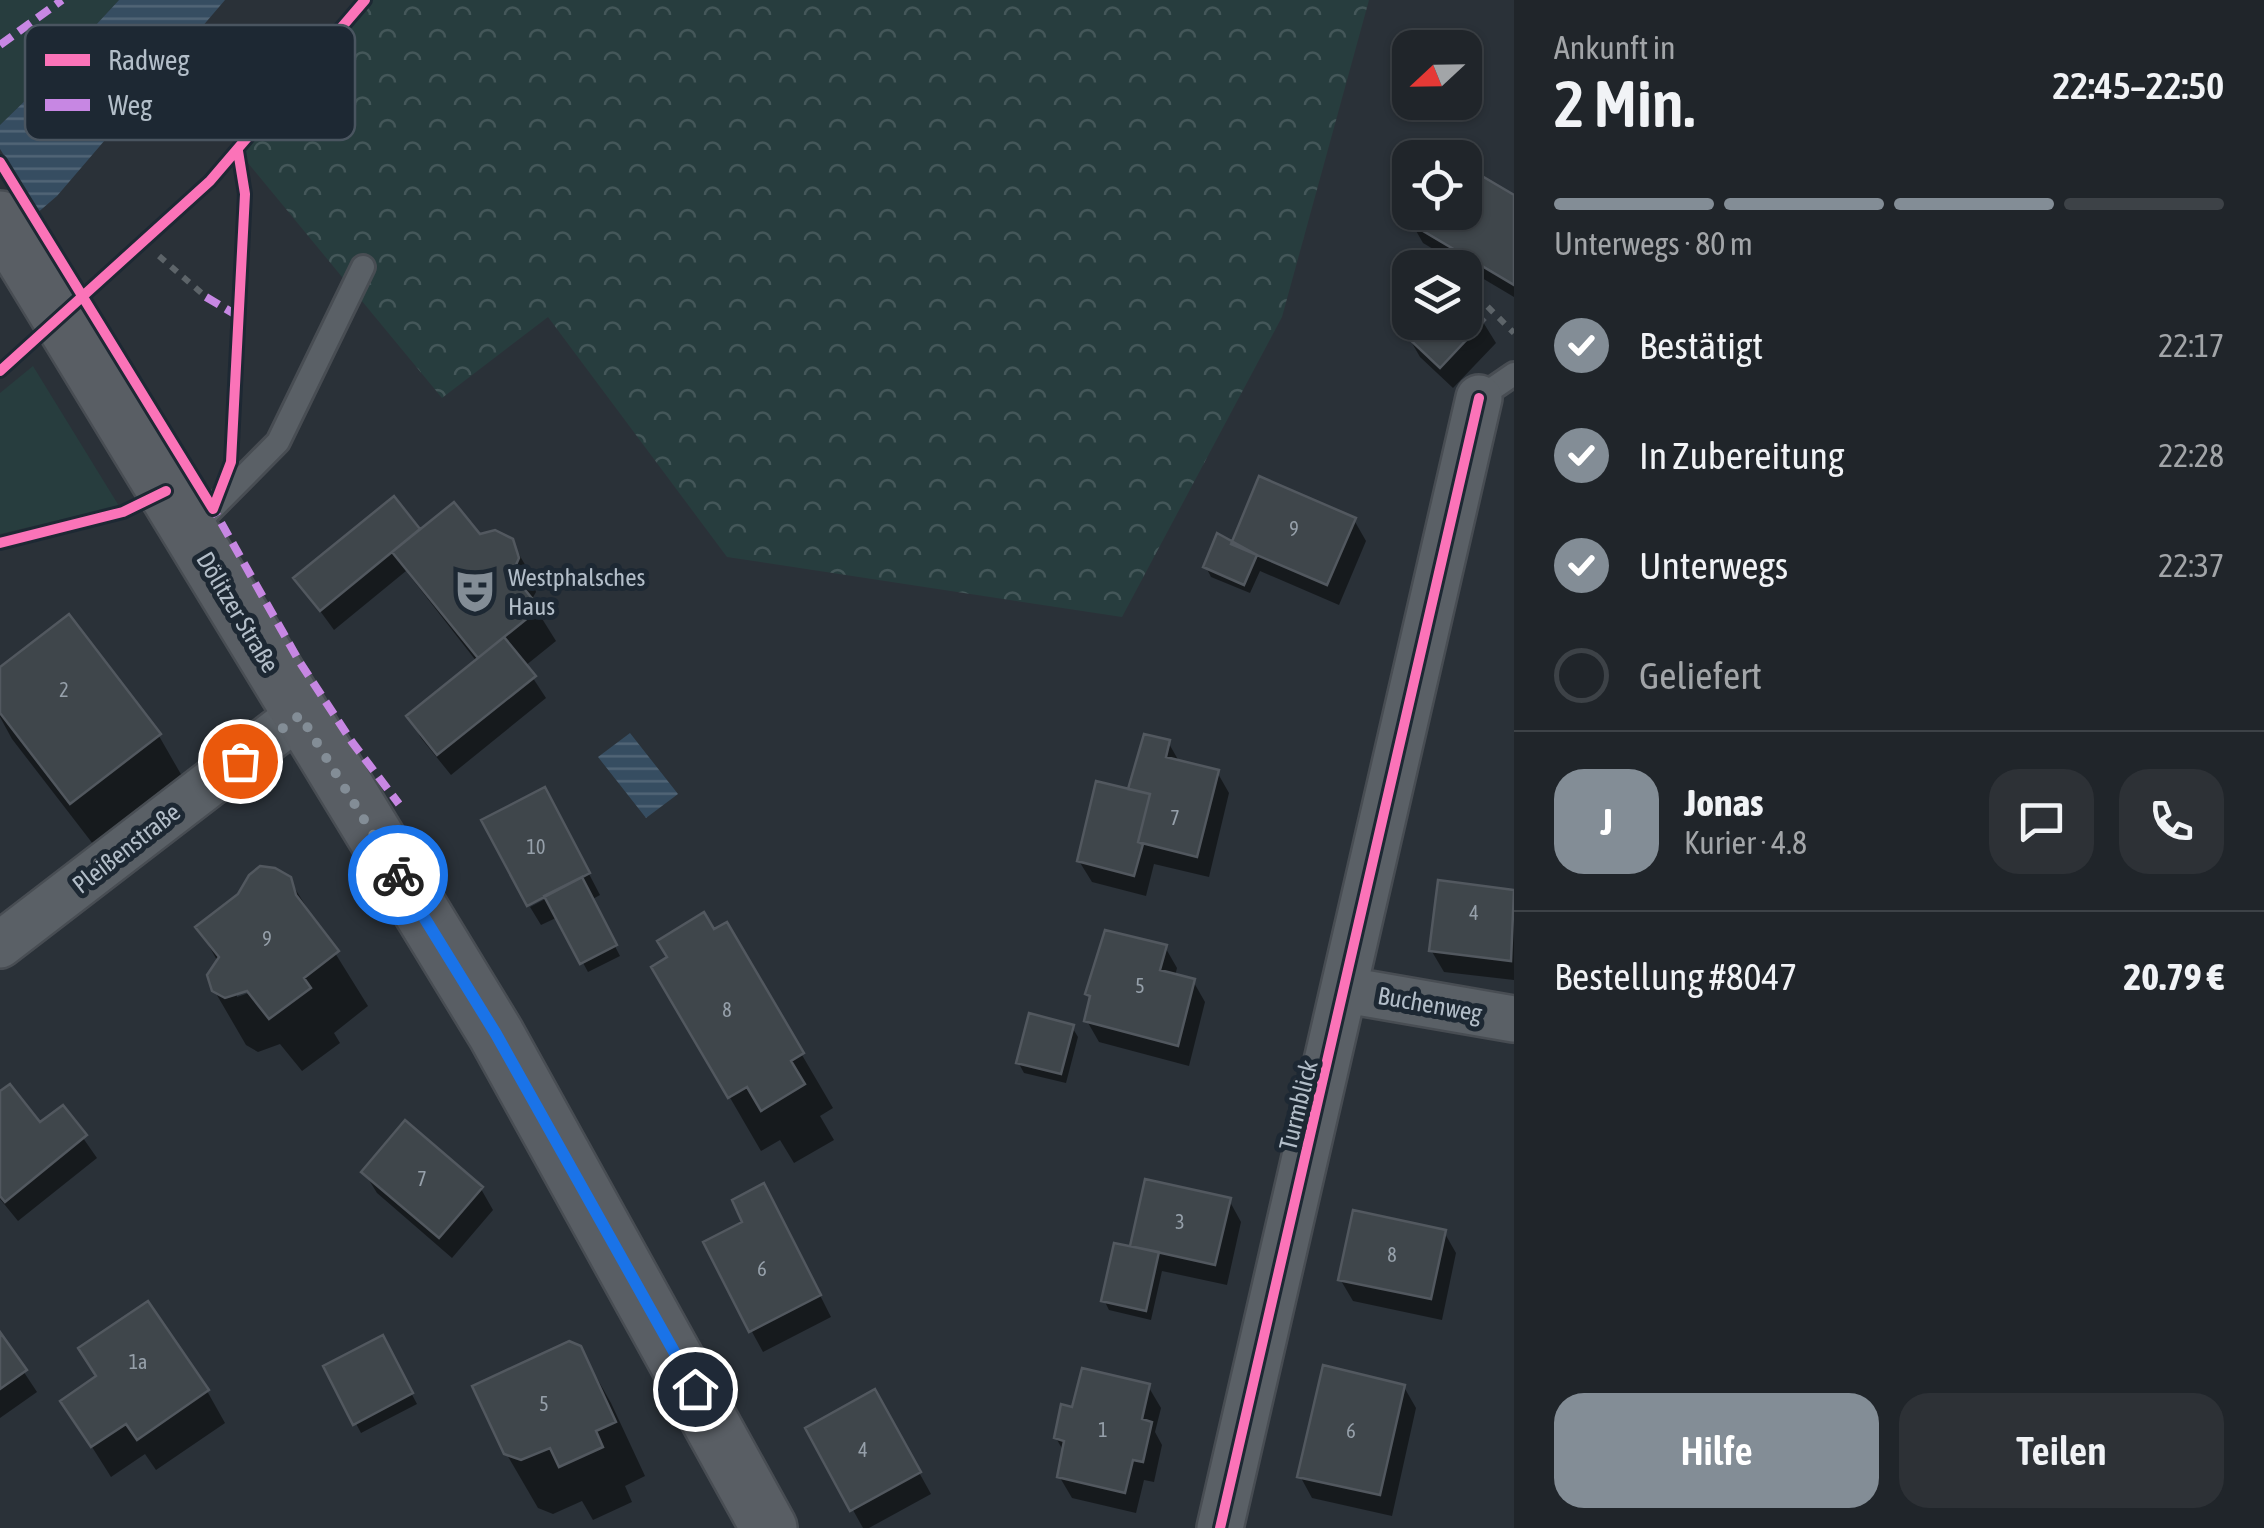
<!DOCTYPE html>
<html lang="de">
<head>
<meta charset="utf-8">
<style>
  :root { --surface:#20252a; --page:#2d3136; --text:#f1f3f6; --muted:#a2a5a8; --line:#3d4247; --accent:#838d96 }
  body { margin:0; font-family:"Asap Condensed",sans-serif; background:var(--page); color:var(--text); height:100vh; display:flex; flex-direction:column; font-size:38px; white-space:nowrap }
  * { box-sizing:border-box; margin:0 }
  p { font-size:32px; color:var(--muted) }
  .icon { flex:none; width:55px; height:55px; fill:none; stroke:currentColor; stroke-width:2; stroke-linecap:round; stroke-linejoin:round }
  .map { position:relative; flex:1; overflow:hidden }
  .details { display:flex; flex-direction:column; background:var(--surface); width:750px }
  .details>* { flex:none }
  .needle { width:65px; rotate:248deg }
  .fabs { position:absolute; left:1392px; top:30px; display:grid; gap:20px }
  .fabs a { display:grid; place-items:center; width:90px; height:90px; border-radius:20px; background:var(--surface); box-shadow:0 2px 8px #0004,0 0 0 2px var(--line); font-size:50px }
  .pin { position:absolute; display:grid; place-items:center; width:85px; height:85px; color:#fff; margin:-42px; border:5px solid #fff; border-radius:50%; box-shadow:0 2px 10px #0007 }
  .courier { position:absolute; display:grid; place-items:center; width:100px; height:100px; margin:-50px; border:8px solid #1a73e8; border-radius:50%; background:#fff; color:#222; box-shadow:0 2px 12px #0007 }
  .head em { font-style:normal; font-weight:600 }
  .head div { display:flex; flex-direction:column-reverse }
  .head { display:flex; align-items:center; justify-content:space-between; height:170px; padding:0 40px }
  h1 { font-size:65px; font-weight:600; line-height:75px }
  .bar { display:grid; grid-template-columns:repeat(4,1fr); gap:15px 10px; align-content:center; height:120px; padding:0 40px }
  .bar i { height:12px; border-radius:8px; background:var(--line) }
  .bar .active { background:var(--accent) }
  .bar p { grid-column:span 4 }
  .line { display:flex; align-items:center; gap:25px; padding:0 40px; border-top:2px solid var(--line) }
  .line div { flex:1 }
  .round { display:grid; place-items:center; flex:none; width:105px; height:105px; border-radius:30px; background:var(--page) }
  ol { padding:0 40px; list-style:none }
  li { display:flex; align-items:center; gap:30px; height:110px }
  li p { margin-inline-start:auto }
  li .icon { padding:10px; border-radius:50%; background:var(--accent); color:#fff; stroke-width:4 }
  li:last-child { color:var(--muted) }
  li i { width:55px; height:55px; border:5px solid var(--line); border-radius:50% }
  .primary-button { display:flex; gap:20px; margin-top:auto; padding:20px 40px }
  .primary-button a { flex:1; height:115px; border-radius:30px; background:var(--accent); color:#fff; font-size:40px; font-weight:600; line-height:115px; text-align:center }
  .primary-button a+a { background:var(--page); color:var(--text) }
  main { display:flex; flex:1; min-height:0 }
  .map>svg:first-child { display:block }
  .green { fill:#273d3e }
  .forest { fill:url(#forest-crowns) }
  .water { fill:url(#water-rules) }
  .pier { fill:#2a3138 }
  .shadow { fill:#0007; fill-rule:evenodd }
  .building { fill:#3f464b; stroke:#52585f; stroke-width:2.5 }
  .lines { fill:none; stroke-linecap:round; stroke-linejoin:round }
  .lane-casing { stroke:#484d53; stroke-width:28 }
  .street-casing { stroke:#484d53; stroke-width:50 }
  .secondary-casing { stroke:#484d53; stroke-width:60 }
  .path { stroke:#5d6469; stroke-width:6; stroke-dasharray:8 8; stroke-linecap:butt }
  .lane { stroke:#5a6066; stroke-width:22 }
  .street { stroke:#5a6066; stroke-width:45 }
  .secondary { stroke:#595e64; stroke-width:55 }
  .quiet { stroke:#c787e3; stroke-width:8; stroke-dasharray:15 8; stroke-linecap:butt }
  .cycleway-casing { stroke:#1d2833; stroke-width:16 }
  .cycleway { stroke:#fb73b8; stroke-width:10 }
  .done { stroke:#838d96; stroke-width:10; stroke-dasharray:0 18 }
  .route { stroke:#1a73e8; stroke-width:12 }
  .labels { text-anchor:middle; stroke-width:10; stroke-linejoin:round; paint-order:stroke }
  .number-label { font-size:20px; fill:#96a0aa }
  .poi-label { font-size:25px; fill:#b3bec9; stroke:#1d2833; text-anchor:start }
  .street-label { font-size:25px; fill:#b3bec9; stroke:#1d2833 }
  .key { fill:#1d2833; stroke:#4a5560; stroke-width:2.5 }
  .key-label { font-size:28px; fill:#b3bec9 }
</style>
</head>
<body>
<main>
<div class="map">
<svg width="1514" height="1528" viewBox="0 0 1514 1528">
  <defs>
    <pattern id="forest-crowns" width="20" height="18" patternUnits="userSpaceOnUse" patternTransform="scale(2.5)"><rect width="20" height="18" fill="#273d3e"/><path d="M2 6a3 3 0 1 1 6 0M12 15a3 3 0 1 1 6 0" fill="none" stroke="#445759"/></pattern>
    <pattern id="water-rules" width="6" height="5" patternUnits="userSpaceOnUse" patternTransform="scale(2.5)"><rect width="6" height="5" fill="#364d61"/><path d="M0 2.5h6" fill="none" stroke="#516576"/></pattern>
  </defs>
  <rect width="100%" height="100%" fill="#2a3138"/>
  <!-- green -->
  <path class="green" d="M0 0H119L34 92 0 125Z
    M33 366 119 506 0 534V393Z"/>
  <!-- forest -->
  <path class="forest" d="M365 0H1369L1282 317 1122 617 727 557 548 317 442 398 238 151Z"/>
  <!-- water -->
  <path class="water" d="M119 0H225L57 196 0 245V125L34 92Z
    M630 733 678 794 646 818 598 757Z"/>
  <!-- pier -->
  <path class="pier" d="M0 149 42 216 0 250Z"/>
  <!-- shadow -->
  <path class="shadow" d="M1465 169 1514 198V297L1423 243 1411 222 1465 212Z
    M1465 304 1483 322 1496 343 1453 388 1420 357 1408 336 1465 322Z
    M1354 520 1366 541 1339 605 1260 571 1250 593 1211 577 1206 567 1233 545Z
    M418 530 511 541 530 573 536 592 531 601 556 641 525 666 546 698 451 775 421 738 409 717 477 662 406 571 334 630 296 578Z
    M68 617 159 736 190 790 103 857 12 739 0 717V670Z
    M1168 742 1180 763 1217 772 1229 793 1209 877 1154 864 1146 896 1092 882 1079 861Z
    M556 811 600 895 591 900 620 956 588 972 558 917 541 925 530 907 547 898Z
    M289 879 368 1006 334 1033 340 1043 302 1071 280 1044 258 1052 246 1045 214 990 218 962 199 928 240 896ZM260 989 237 997V991Z
    M1440 883 1514 892V980L1444 972 1431 950Z
    M726 925 833 1108 820 1116 834 1140 794 1163 780 1140 761 1151 654 967Z
    M1165 947 1177 968 1175 976 1193 981 1205 1002 1189 1066 1099 1042 1087 1021 1092 1000 1088 994Z
    M1072 1027 1078 1037 1066 1083 1024 1073 1018 1062Z
    M0 1095 40 1126 62 1108 97 1158 18 1221 0 1199Z
    M364 1172 481 1189 493 1210 452 1258 377 1193Z
    M1229 1200 1241 1222 1227 1285 1162 1271 1151 1320 1109 1310 1104 1300 1135 1250 1132 1245Z
    M776 1208 831 1317 763 1352 751 1330Z
    M1444 1232 1456 1253 1442 1320 1353 1301 1340 1279Z
    M0 1336 37 1392 0 1418Z
    M382 1338 417 1404 361 1433 326 1367Z
    M580 1348 611 1403 645 1476 625 1486 632 1502 593 1520 582 1501 553 1514 538 1508 506 1453Z
    M1148 1386 1161 1408 1155 1432 1162 1445 1154 1482 1144 1480 1136 1513 1072 1498 1059 1476 1064 1452 1056 1438 1074 1410Z
    M1404 1387 1416 1408 1392 1516 1312 1498 1300 1476Z
    M207 1391 225 1423 156 1470 145 1454 111 1477 63 1401Z
    M886 1413 931 1494 869 1528H863L808 1429Z"/>
  <!-- building -->
  <path class="building" d="M1465 166 1514 195V285L1408 222 1414 212H1465Z
    M1465 301 1485 320 1440 368 1405 335 1417 322H1465Z
    M1259 476 1356 518 1327 585 1231 544Z
    M394 496 420 529 320 611 293 578Z
    M454 502 480 534 495 530 513 539 519 558 512 574 540 608 478 658 392 552Z
    M1217 533 1257 555 1244 585 1203 567Z
    M69 614 161 734 70 804 0 713V667Z
    M504 637 536 676 437 755 406 716Z
    M1144 734 1170 740 1166 757 1219 770 1197 857 1138 842 1150 794 1128 789Z
    M1096 781 1150 794 1138 842 1143 844 1134 876 1077 861Z
    M545 787 590 873 527 906 481 820Z
    M260 866 275 868 291 877 296 895 339 951 304 978 311 988 269 1019 247 991 225 998 212 991 207 975 219 957 195 927 238 894 249 875Z
    M582 877 617 945 580 964 544 896Z
    M1438 880 1514 890 1511 961 1429 951Z
    M704 912 714 929 727 922 804 1053 791 1061 805 1084 761 1111 747 1087 728 1098 651 967 667 957 657 941Z
    M1105 930 1167 945 1160 970 1195 979 1178 1046 1084 1021 1090 996 1085 994Z
    M1029 1013 1074 1025 1061 1074 1016 1063Z
    M10 1084 40 1122 63 1105 87 1135 5 1202 0 1196V1091Z
    M405 1120 483 1187 439 1238 361 1172Z
    M1145 1179 1231 1198 1215 1265 1130 1246Z
    M764 1183 821 1295 749 1332 703 1242 742 1222 732 1200Z
    M1353 1210 1446 1230 1431 1299 1338 1280Z
    M1114 1243 1159 1252 1146 1311 1101 1301Z
    M148 1301 209 1390 137 1440 126 1424 91 1447 60 1401 96 1376 78 1348Z
    M0 1332 27 1370 0 1389Z
    M383 1335 413 1393 353 1425 323 1366Z
    M569 1341 581 1346 616 1422 596 1431 603 1447 559 1467 550 1448 521 1460 504 1454 472 1386Z
    M1323 1365 1405 1385 1380 1495 1297 1477Z
    M1082 1368 1150 1384 1142 1419 1152 1422 1143 1462 1133 1460 1125 1493 1057 1477 1064 1441 1054 1438 1061 1404 1072 1407Z
    M875 1389 921 1472 850 1511 805 1428Z"/>
  <g class="lines">
    <!-- lane casing -->
    <g class="lane-casing">
      <path id="lane" d="M1479 398 1514 374
        M190 531 278 442 363 267"/>
    </g>
    <!-- street casing -->
    <g class="street-casing">
      <path id="street" d="M0 945 299 715
        M1346 990 1514 1019
        M1220 1528 1479 398"/>
    </g>
    <!-- secondary casing -->
    <g class="secondary-casing">
      <path id="secondary" d="M0 219 496 1034 769 1528"/>
    </g>
    <!-- path -->
    <path class="path" d="M159 256 206 297
      M1458 268 1466 256
      M1465 284 1514 333"/>
    <!-- lane -->
    <use href="#lane" class="lane"/>
    <!-- street -->
    <use href="#street" class="street"/>
    <!-- secondary -->
    <use href="#secondary" class="secondary"/>
    <!-- quiet -->
    <path class="quiet" d="M0 45 62 0
      M206 297 238 316
      M210 503 299 661 352 742 399 804"/>
    <!-- cycleway casing -->
    <g class="cycleway-casing">
      <path id="cycleway" d="M0 162 213 509
        M0 371 210 181 365 0
        M213 509 231 462 245 194 238 151
        M0 543 123 512 166 491
        M1220 1528 1479 398"/>
    </g>
    <!-- cycleway -->
    <use href="#cycleway" class="cycleway"/>
  </g>
  <g class="lines">
    <!-- done -->
    <path class="done" d="M240 761 300 715 398 875"/>
    <!-- route -->
    <path class="route" d="M398 875 496 1034 695 1389"/>
  </g>
  <!-- icons -->
  <defs>
    <g id="theatre-bare" transform="scale(3.45)"><path d="M-5-5.5Q0-4 5-5.5V0Q5 5 0 6Q-5 5-5 0ZM-3.3-2.5H-1v1.5H-3.3ZM1-2.5H3.3v1.5H1ZM-2.8 1Q0 5.5 2.8 1Z" fill="#838d96" stroke="#1d2833" stroke-width="2.5" paint-order="stroke"/></g>
  </defs>
  <g fill-rule="evenodd">
    <use href="#theatre-bare" x="475" y="591"/>
  </g>
  <g class="labels">
    <!-- number labels -->
    <g class="number-label">
      <text x="1294" y="536">9</text>
      <text x="64" y="697">2</text>
      <text x="1175" y="825">7</text>
      <text x="536" y="854">10</text>
      <text x="1474" y="920">4</text>
      <text x="267" y="946">9</text>
      <text x="1140" y="993">5</text>
      <text x="727" y="1017">8</text>
      <text x="422" y="1186">7</text>
      <text x="1180" y="1229">3</text>
      <text x="1392" y="1262">8</text>
      <text x="762" y="1276">6</text>
      <text x="138" y="1369">1a</text>
      <text x="544" y="1411">5</text>
      <text x="1103" y="1437">1</text>
      <text x="1351" y="1438">6</text>
      <text x="863" y="1457">4</text>
    </g>
    <!-- poi labels -->
    <g class="poi-label">
      <text x="508" y="586">Westphalsches<tspan x="508" dy="29">Haus</tspan></text>
    </g>
    <!-- street labels -->
    <g class="street-label">
      <text transform="translate(238 612) rotate(59)" y="9">Dölitzer Straße</text>
      <text transform="translate(126 848) rotate(-38)" y="9">Pleißenstraße</text>
      <text transform="translate(1430 1004) rotate(10)" y="9">Buchenweg</text>
      <text transform="translate(1298 1105) rotate(-76)" y="9">Turmblick</text>
    </g>
  </g>
  <!-- legend -->
  <rect x="25" y="25" width="330" height="115" rx="15" class="key"/>
  <rect x="45" y="54" width="45" height="12" fill="#fb73b8"/>
  <rect x="45" y="99" width="45" height="12" fill="#c787e3"/>
  <g class="key-label">
    <text x="108" y="70">Radweg</text>
    <text x="108" y="115">Weg</text>
  </g>
</svg>
<div class="fabs">
<a><svg class="needle" viewBox="-14 -14 28 28"><path d="M0-13l5 13h-10z" fill="#e53935"/><path d="M0 13l5-13h-10z" fill="#a2a5a8"/></svg></a>
<a><svg class="icon" aria-label="locate" viewBox="0 0 24 24"><circle cx="12" cy="12" r="6"/><path d="M12 2v4M12 18v4M2 12h4M18 12h4"/></svg></a>
<a><svg class="icon" aria-label="layers" viewBox="0 0 24 24"><path d="M12 4l9 5-9 5-9-5zM3 14l9 5 9-5"/></svg></a>
</div>
<div class="pin" style="left:240px;top:761px;background:#ea580c"><svg class="icon" aria-label="bag" viewBox="0 0 24 24"><path d="M5 8h14l-1 12H6zM9 8a3 3 0 0 1 6 0"/></svg></div>
<div class="pin" style="left:695px;top:1389px;background:#1f2937"><svg class="icon" aria-label="home" viewBox="0 0 24 24"><path d="M3 11l9-7 9 7M6 9v11h12V9"/></svg></div>
<div class="courier" style="left:398px;top:875px"><svg class="icon" aria-label="bike" viewBox="0 0 24 24"><circle cx="6" cy="16" r="4"/><circle cx="18" cy="16" r="4"/><path d="M6 16l4-8h5l3 8M10 8l3 8H6M13 5h3"/></svg></div>
</div>
<section class="details">
<div class="head"><div><h1>2 Min.</h1><p>Ankunft in</p></div><em>22:45–22:50</em></div>
<div class="bar"><i class="active"></i><i class="active"></i><i class="active"></i><i></i><p>Unterwegs · 80 m</p></div>
<ol>
<li><svg class="icon" aria-label="check" viewBox="0 0 24 24"><path d="M5 12l5 5 9-10"/></svg>Bestätigt<p>22:17</p></li>
<li><svg class="icon" aria-label="check" viewBox="0 0 24 24"><path d="M5 12l5 5 9-10"/></svg>In Zubereitung<p>22:28</p></li>
<li><svg class="icon" aria-label="check" viewBox="0 0 24 24"><path d="M5 12l5 5 9-10"/></svg>Unterwegs<p>22:37</p></li>
<li><i></i>Geliefert</li>
</ol>
<div class="line" style="height:180px"><b class="round" style="background:var(--accent);color:#fff">J</b><div><b>Jonas</b><p>Kurier · 4.8</p></div><a class="round"><svg class="icon" aria-label="chat" viewBox="0 0 24 24"><path d="M4 5h16v11H9l-5 4z"/></svg></a><a class="round"><svg class="icon" aria-label="phone" viewBox="0 0 24 24"><path d="M5 4h4l2 5-3 2q2 4 5 5l2-3 5 2v4C11 20 4 13 5 4z"/></svg></a></div>
<div class="line" style="height:130px"><div>Bestellung #8047</div><b>20.79 €</b></div>
<div class="primary-button"><a>Hilfe</a><a>Teilen</a></div>
</section>
</main>
</body>
</html>
